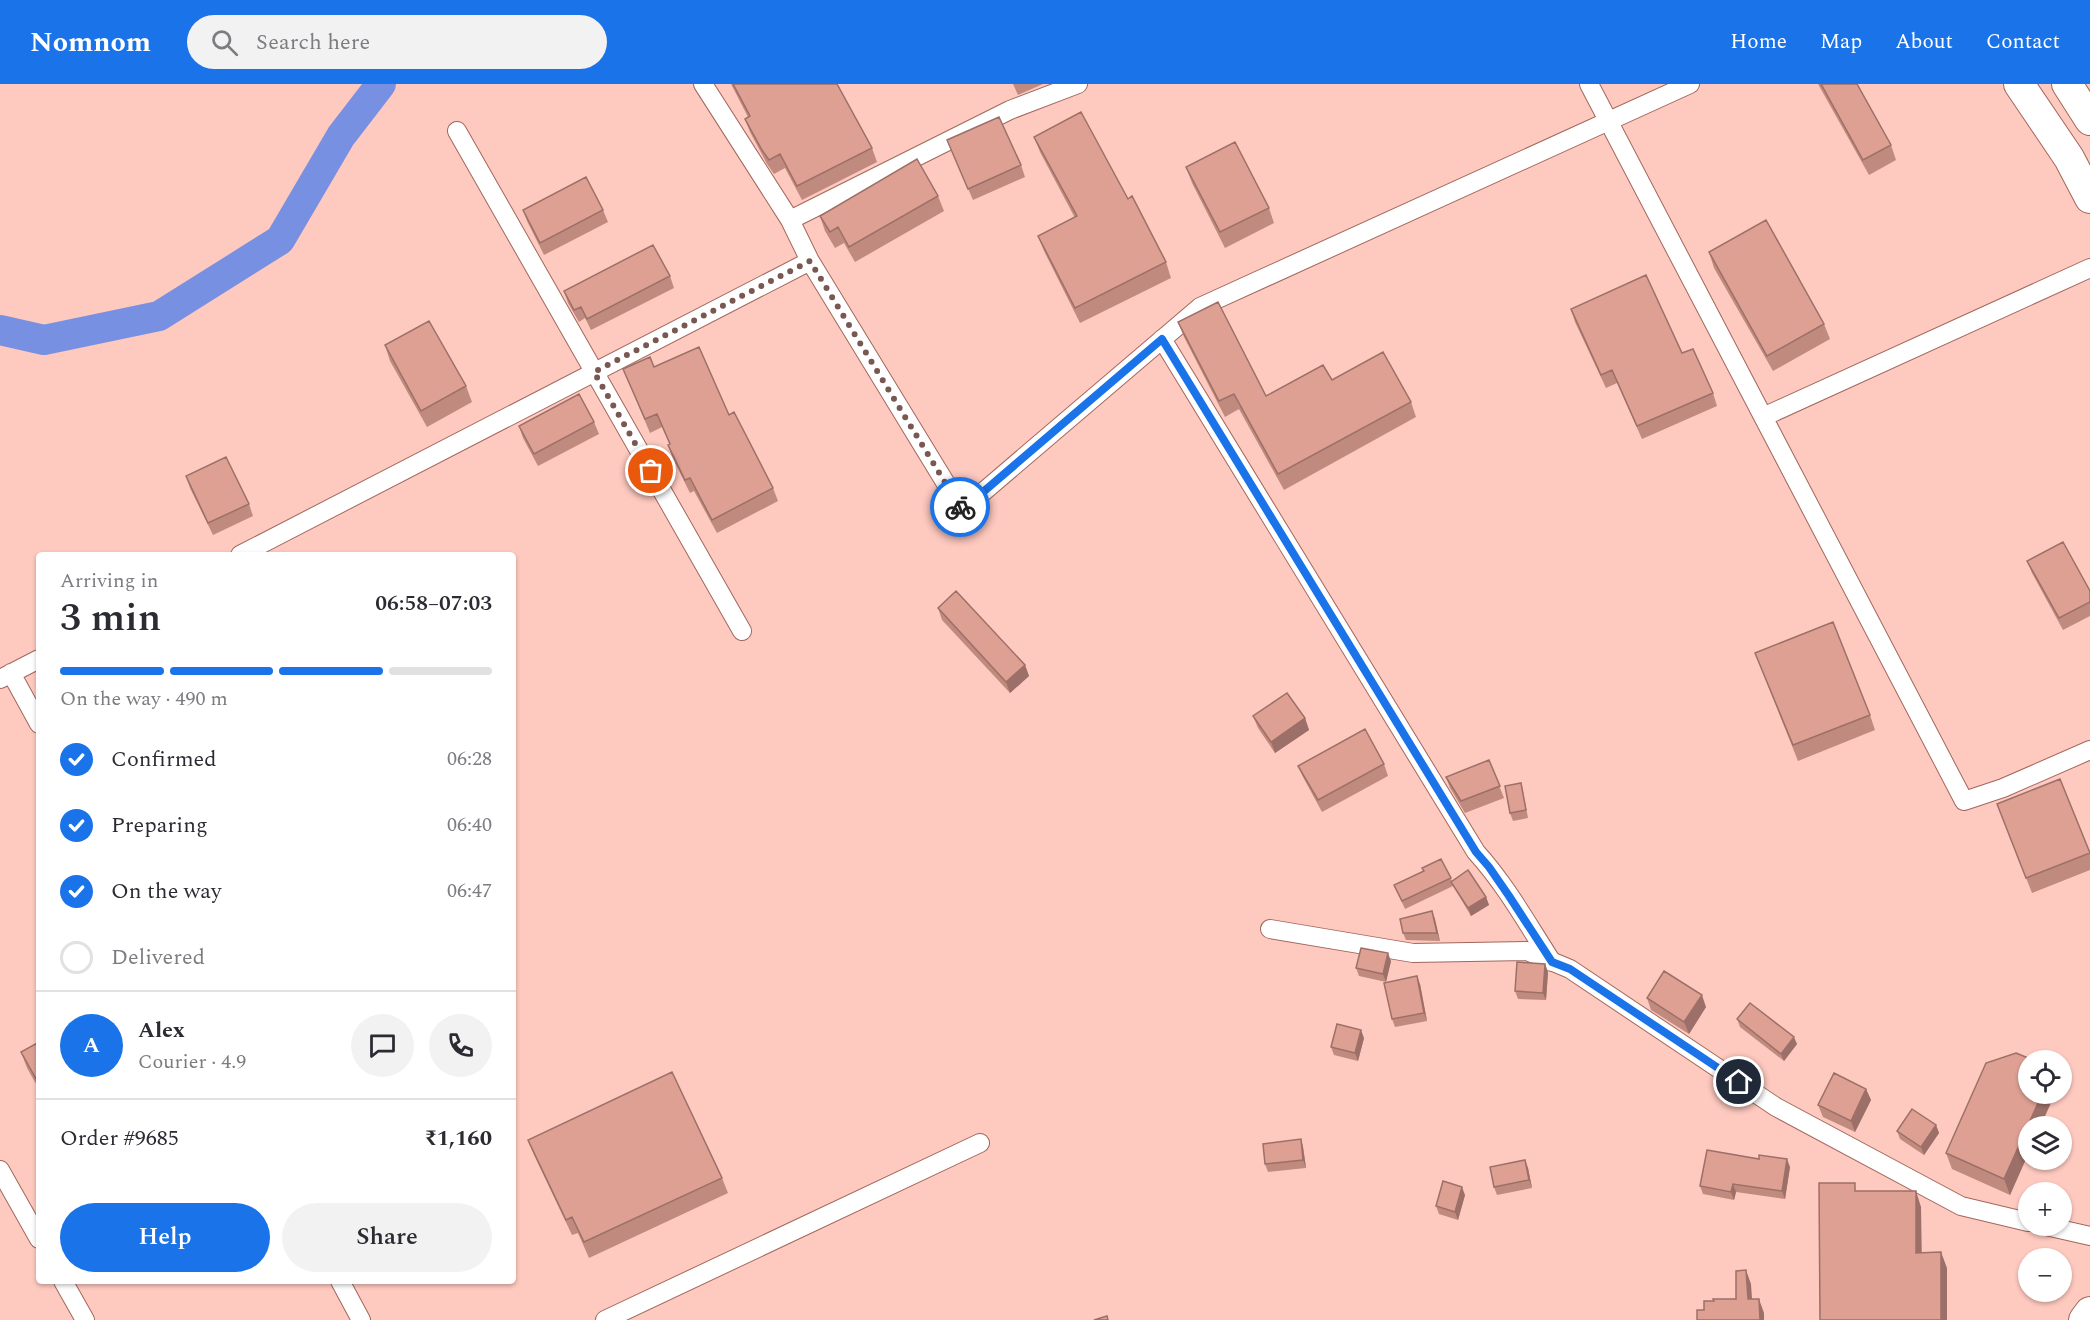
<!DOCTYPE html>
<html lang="en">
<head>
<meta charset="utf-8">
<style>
  :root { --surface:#fff; --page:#f2f2f3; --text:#2b2b33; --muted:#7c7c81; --line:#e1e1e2; --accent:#1a73e8 }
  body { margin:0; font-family:Spectral,serif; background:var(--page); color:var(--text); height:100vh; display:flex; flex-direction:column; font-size:22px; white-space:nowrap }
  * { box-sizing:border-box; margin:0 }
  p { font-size:20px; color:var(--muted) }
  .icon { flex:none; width:33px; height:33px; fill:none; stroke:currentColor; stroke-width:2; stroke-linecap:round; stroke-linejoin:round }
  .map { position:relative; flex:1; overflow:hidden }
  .details { position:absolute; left:36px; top:468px; width:480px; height:732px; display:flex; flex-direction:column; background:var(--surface); border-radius:6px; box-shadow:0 2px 4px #0004 }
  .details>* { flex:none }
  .controls { position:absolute; left:2018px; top:966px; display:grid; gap:12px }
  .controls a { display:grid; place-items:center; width:54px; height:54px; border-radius:50%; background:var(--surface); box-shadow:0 2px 4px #0004; font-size:30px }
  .pin { position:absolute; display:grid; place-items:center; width:51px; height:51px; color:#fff; margin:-26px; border:3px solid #fff; border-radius:50%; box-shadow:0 2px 6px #0007 }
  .courier { position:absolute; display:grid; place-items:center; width:60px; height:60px; margin:-30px; border:4px solid #1a73e8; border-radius:50%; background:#fff; color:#222; box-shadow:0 2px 8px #0007 }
  .summary em { font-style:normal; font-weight:600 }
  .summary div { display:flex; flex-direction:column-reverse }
  .summary { display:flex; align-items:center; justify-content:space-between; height:102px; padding:0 24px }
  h1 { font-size:39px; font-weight:600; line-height:45px }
  .bar { display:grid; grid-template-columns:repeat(4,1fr); gap:9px 6px; align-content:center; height:72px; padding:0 24px }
  .bar i { height:8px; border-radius:4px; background:var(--line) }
  .bar .selected { background:var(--accent) }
  .bar p { grid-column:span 4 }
  .line { display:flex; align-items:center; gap:15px; padding:0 24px; border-top:2px solid var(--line) }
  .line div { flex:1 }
  .round { display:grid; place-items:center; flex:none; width:63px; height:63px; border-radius:32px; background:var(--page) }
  ol { padding:0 24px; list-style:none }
  li { display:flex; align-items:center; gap:18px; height:66px }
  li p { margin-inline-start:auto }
  li .icon { padding:6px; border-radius:50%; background:var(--accent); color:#fff; stroke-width:4 }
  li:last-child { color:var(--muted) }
  li i { width:33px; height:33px; border:3px solid var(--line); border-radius:50% }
  .primary-button { display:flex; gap:12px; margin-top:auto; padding:12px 24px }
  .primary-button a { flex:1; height:69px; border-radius:36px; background:var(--accent); color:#fff; font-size:24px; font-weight:600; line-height:69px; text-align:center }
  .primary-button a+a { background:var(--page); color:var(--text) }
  header { display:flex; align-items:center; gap:36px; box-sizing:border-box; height:84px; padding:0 30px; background:var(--accent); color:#fff }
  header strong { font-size:28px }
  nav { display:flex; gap:33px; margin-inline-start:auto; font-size:21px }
  .search { width:420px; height:54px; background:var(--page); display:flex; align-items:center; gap:15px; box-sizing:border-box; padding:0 21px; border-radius:33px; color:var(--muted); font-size:22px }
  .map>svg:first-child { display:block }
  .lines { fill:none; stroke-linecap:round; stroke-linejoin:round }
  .river { stroke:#7890e2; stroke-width:30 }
  .minor-casing { stroke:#a2675c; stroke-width:20 }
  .primary-casing { stroke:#a2675c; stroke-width:32 }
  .minor { stroke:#fff; stroke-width:18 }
  .primary { stroke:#fff; stroke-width:30 }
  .wall { fill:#c08a7f }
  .shaded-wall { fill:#9c7068 }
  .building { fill:#dfa094; stroke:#9c7068; stroke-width:1.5 }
  .done { stroke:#7a5852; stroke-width:6; stroke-dasharray:0 10.8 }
  .route { stroke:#1a73e8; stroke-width:8 }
</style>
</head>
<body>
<header>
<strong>Nomnom</strong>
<div class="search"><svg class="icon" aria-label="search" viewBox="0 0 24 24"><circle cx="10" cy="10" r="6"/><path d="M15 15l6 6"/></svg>Search here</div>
<nav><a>Home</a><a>Map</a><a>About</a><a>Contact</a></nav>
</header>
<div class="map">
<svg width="2090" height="1236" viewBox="0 0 2090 1236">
  <rect width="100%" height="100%" fill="#fec9bf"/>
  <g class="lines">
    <!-- river -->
    <path class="river" d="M0 246 44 256 159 232 280 156 341 52 381 0"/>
    <!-- minor casing -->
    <g class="minor-casing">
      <path id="minor" d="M703 0 790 136 810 177 962 426 1200 223 1690 0
        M1589 0 1964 717 2003 704 2090 666
        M457 47 742 547
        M790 136 1010 26 1078 0
        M1162 255 1476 768C1506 801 1528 841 1552 878
        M1763 333 2090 184
        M240 471 810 177
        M11 589 39 640
        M0 595 39 575
        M1270 845 1413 869 1527 867 1570 885 1776 1023 1961 1122 2028 1138
        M0 1086 39 1155
        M2046 1142 2090 1152
        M63 1197 85 1236
        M340 1197 361 1236
        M605 1236 980 1059"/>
    </g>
    <!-- primary casing -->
    <g class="primary-casing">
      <path id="primary" d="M2019 0 2069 74 2090 114
        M2067 0 2090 36
        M2084 1236 2090 1228"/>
    </g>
    <!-- minor -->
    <use href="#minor" class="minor"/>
    <!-- primary -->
    <use href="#primary" class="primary"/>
  </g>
  <!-- wall -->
  <path class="wall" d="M731 0H837L872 64 877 78 802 116 785 84 774 90 767 80 750 48 745 35 748 33Z
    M1013 0H1043L1018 11Z
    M1818 0H1857L1891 61 1896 76 1869 91Z
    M1034 53 1128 115 1166 178 1171 194 1080 239 1044 167 1038 152 1075 134 1040 68Z
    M947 56 1021 81 1025 93 973 116Z
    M1186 83 1269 124 1274 139 1225 164 1192 99Z
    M938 112 944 127 855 178 844 159 835 164 825 147 820 132Z
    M523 126H603L608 138 544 171 527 137Z
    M1709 168 1824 240 1830 255 1773 287 1714 184Z
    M670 192 674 204 591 246 585 234 579 238 568 219 564 207Z
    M1571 225 1682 269 1713 309 1717 322 1642 355 1617 299 1606 304 1575 238Z
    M1178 238 1266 312 1332 296 1411 318 1416 333 1284 406 1239 325 1225 333 1184 253Z
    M385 261 466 302 472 318 427 343 390 277Z
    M654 283 729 331 773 404 778 417 717 449 694 407 690 409 673 375 668 361 670 360 662 343 650 349 623 285Z
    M594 338 599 350 538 382 523 354 519 342Z
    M186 392 249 420 253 432 213 451 190 404Z
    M2027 477 2090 507V532L2063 546 2032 489Z
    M938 524 1025 581 1029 592 1010 609 942 536Z
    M1755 569 1870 631 1875 646 1798 677Z
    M1253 632 1305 634 1309 646 1275 669 1258 644Z
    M1489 676 1504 714 1465 729 1450 704 1446 693Z
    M1384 680 1388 692 1322 728 1303 693 1298 682Z
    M1521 699 1523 707 1528 734 1513 737 1510 729Z
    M1997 720 2090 769V786L2032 809Z
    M1441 775 1452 797 1486 813 1489 821 1471 832 1453 802 1405 825 1394 801 1423 787Z
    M1432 827 1440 857 1406 856 1403 849Z
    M1391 877 1386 898 1359 892 1356 884Z
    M1545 880 1548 888 1546 916 1518 915 1515 907Z
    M1420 900 1427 937 1395 943 1392 935Z
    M1647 914 1706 923 1689 950 1651 926Z
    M1737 935 1797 960 1784 977 1740 943Z
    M1364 954 1358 977 1334 971 1331 963Z
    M39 958V1005L27 984 21 968Z
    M1866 1005 1871 1016 1855 1048 1823 1033 1818 1021Z
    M2028 1010H2055L2010 1111 1952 1085 1946 1069Z
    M1936 1041 1939 1049 1924 1071 1900 1055 1897 1047Z
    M1301 1055 1303 1063 1306 1084 1268 1088 1265 1080Z
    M528 1056 722 1094 728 1109 589 1174 578 1149 572 1151 534 1071Z
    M1759 1075 1790 1083 1785 1115 1736 1108 1734 1116 1703 1110 1700 1102Z
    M1525 1076 1528 1084 1532 1104 1497 1111 1494 1103Z
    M1465 1111 1458 1136 1439 1130 1436 1122Z"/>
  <!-- shaded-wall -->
  <path class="shaded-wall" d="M1025 581 1029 592 1010 609 1006 598Z
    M1305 634 1309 646 1275 669 1271 658Z
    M1486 813 1489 821 1471 832 1468 824Z
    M1432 827 1435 835 1440 857 1437 849Z
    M1388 869 1391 877 1386 898 1383 890Z
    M1545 880 1548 888 1546 916 1543 909Z
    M1417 892 1420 900 1427 937 1424 929Z
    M1702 911 1706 923 1689 950 1684 938Z
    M1361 946 1364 954 1358 977 1355 969Z
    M1794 953 1797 960 1784 977 1781 970Z
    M1866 1005 1871 1016 1855 1048 1851 1037Z
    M2042 1010H2055L2040 1042H2028V1070L2010 1111 2004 1095Z
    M1936 1041 1939 1049 1924 1071 1921 1063Z
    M1301 1055 1303 1063 1306 1084 1303 1076Z
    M1787 1075 1790 1083 1785 1115 1782 1107Z
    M1525 1076 1528 1084 1532 1104 1529 1096Z
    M1733 1100 1736 1108 1734 1116 1731 1108Z
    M1462 1103 1465 1111 1458 1136 1455 1128Z
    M1916 1107 1921 1123 1922 1184 1916 1169Z
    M1941 1168 1947 1184V1236H1941Z
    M1746 1186 1751 1200 1753 1229 1748 1215Z
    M1759 1215 1764 1229V1236H1760Z"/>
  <!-- building -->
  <path class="building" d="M733 0H837L872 64 797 102 780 70 769 76 762 66 745 35 750 32Z
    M1821 0H1857L1891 61 1863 76Z
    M1081 28 1128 115 1132 112 1166 178 1075 224 1038 152 1077 132 1034 53Z
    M999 33 1021 81 968 105 947 56Z
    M1235 58 1269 124 1220 148 1186 83Z
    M917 75 938 112 849 163 838 143 830 148 820 132Z
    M586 93 603 126 540 159 523 126Z
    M1766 136 1824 240 1767 272 1709 168Z
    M653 161 670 192 587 235 581 223 574 226 564 207Z
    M1646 191 1682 269 1693 265 1713 309 1637 342 1612 286 1601 291 1571 225Z
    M1218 218 1266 312 1323 281 1332 296 1383 268 1411 318 1278 390 1234 310 1219 317 1178 238Z
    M429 237 466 302 421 327 385 261Z
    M699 263 729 331 734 328 773 404 712 436 690 394 685 396 668 361 670 360 657 330 645 335 623 285 650 273 654 283Z
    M579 310 594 338 534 370 519 342Z
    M226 373 249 420 208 439 186 392Z
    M2063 458 2090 507V518L2059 534 2027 477Z
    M956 507 1025 581 1006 598 938 524Z
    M1833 538 1870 631 1793 661 1755 569Z
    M1287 609 1305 634 1271 658 1253 632Z
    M1365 645 1384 680 1318 716 1298 682Z
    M1489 676 1500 702 1461 717 1446 693Z
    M2060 695 2090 769 2026 794 1997 720Z
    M1521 699 1526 726 1510 729 1505 702Z
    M1441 775 1451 794 1402 817 1394 801 1424 787 1422 784Z
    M1468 786 1486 813 1468 824 1451 798Z
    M1432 827 1437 849H1403L1400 835Z
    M1361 864 1388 869 1383 890 1356 884Z
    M1517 878 1545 880 1543 909 1515 907Z
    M1664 887 1702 911 1684 938 1647 914Z
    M1417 892 1424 929 1392 935 1384 899Z
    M1750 919 1794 953 1781 970 1737 935Z
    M1337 940 1361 946 1355 969 1331 963Z
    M39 958V1000L21 968Z
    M2016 969 2033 976H2028V1010H2042L2004 1095 1946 1069 1986 979Z
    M672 988 722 1094 584 1158 572 1133 566 1136 528 1056Z
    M1834 989 1866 1005 1851 1037 1818 1021Z
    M1912 1025 1936 1041 1921 1063 1897 1047Z
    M1301 1055 1303 1076 1265 1080 1263 1060Z
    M1707 1066 1759 1075V1071L1787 1075 1782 1107 1733 1100 1731 1108 1700 1102Z
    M1525 1076 1529 1096 1494 1103 1490 1083Z
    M1443 1097 1462 1103 1455 1128 1436 1122Z
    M1819 1099H1855V1107H1916V1169L1941 1168V1236H1820Z
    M1746 1186 1748 1215H1759L1760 1236H1697V1226H1704V1217H1714L1713 1215H1736V1187Z
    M1107 1232 1108 1236H1094Z"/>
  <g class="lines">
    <!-- done -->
    <path class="done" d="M651 387 594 288 810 177 960 423"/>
    <!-- route -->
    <path class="route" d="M960 423 962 426 1162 255 1476 768 1489 783 1509 812 1552 878 1570 885 1739 998"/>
  </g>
</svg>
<div class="controls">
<a><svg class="icon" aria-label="locate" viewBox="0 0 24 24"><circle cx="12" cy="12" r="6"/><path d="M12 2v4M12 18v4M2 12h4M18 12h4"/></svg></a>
<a><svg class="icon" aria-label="layers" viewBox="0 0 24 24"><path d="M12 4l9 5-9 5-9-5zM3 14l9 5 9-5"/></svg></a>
<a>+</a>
<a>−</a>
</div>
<div class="pin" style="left:651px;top:387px;background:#ea580c"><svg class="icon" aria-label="bag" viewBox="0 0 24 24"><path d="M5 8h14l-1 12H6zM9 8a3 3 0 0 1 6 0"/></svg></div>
<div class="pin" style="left:1739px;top:998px;background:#1f2937"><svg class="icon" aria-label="home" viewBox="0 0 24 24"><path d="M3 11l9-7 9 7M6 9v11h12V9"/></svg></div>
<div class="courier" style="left:960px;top:423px"><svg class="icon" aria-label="bike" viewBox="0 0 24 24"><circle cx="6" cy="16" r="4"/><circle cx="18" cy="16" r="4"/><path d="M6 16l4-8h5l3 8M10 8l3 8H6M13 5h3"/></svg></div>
<section class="details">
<div class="summary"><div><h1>3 min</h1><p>Arriving in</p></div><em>06:58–07:03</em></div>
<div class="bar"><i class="selected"></i><i class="selected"></i><i class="selected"></i><i></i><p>On the way · 490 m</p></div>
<ol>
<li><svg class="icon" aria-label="check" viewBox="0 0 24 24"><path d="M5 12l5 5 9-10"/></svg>Confirmed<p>06:28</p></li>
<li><svg class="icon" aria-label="check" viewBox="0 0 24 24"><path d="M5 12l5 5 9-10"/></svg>Preparing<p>06:40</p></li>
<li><svg class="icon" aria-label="check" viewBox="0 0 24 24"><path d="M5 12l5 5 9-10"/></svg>On the way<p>06:47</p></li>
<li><i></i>Delivered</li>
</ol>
<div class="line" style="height:108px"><b class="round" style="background:var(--accent);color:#fff">A</b><div><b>Alex</b><p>Courier · 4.9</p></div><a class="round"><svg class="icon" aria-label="chat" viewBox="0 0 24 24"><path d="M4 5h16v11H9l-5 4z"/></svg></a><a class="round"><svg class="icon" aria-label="phone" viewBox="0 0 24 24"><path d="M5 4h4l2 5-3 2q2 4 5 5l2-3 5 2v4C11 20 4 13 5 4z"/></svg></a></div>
<div class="line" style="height:78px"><div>Order #9685</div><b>₹1,160</b></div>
<div class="primary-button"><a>Help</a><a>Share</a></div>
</section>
</div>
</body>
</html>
